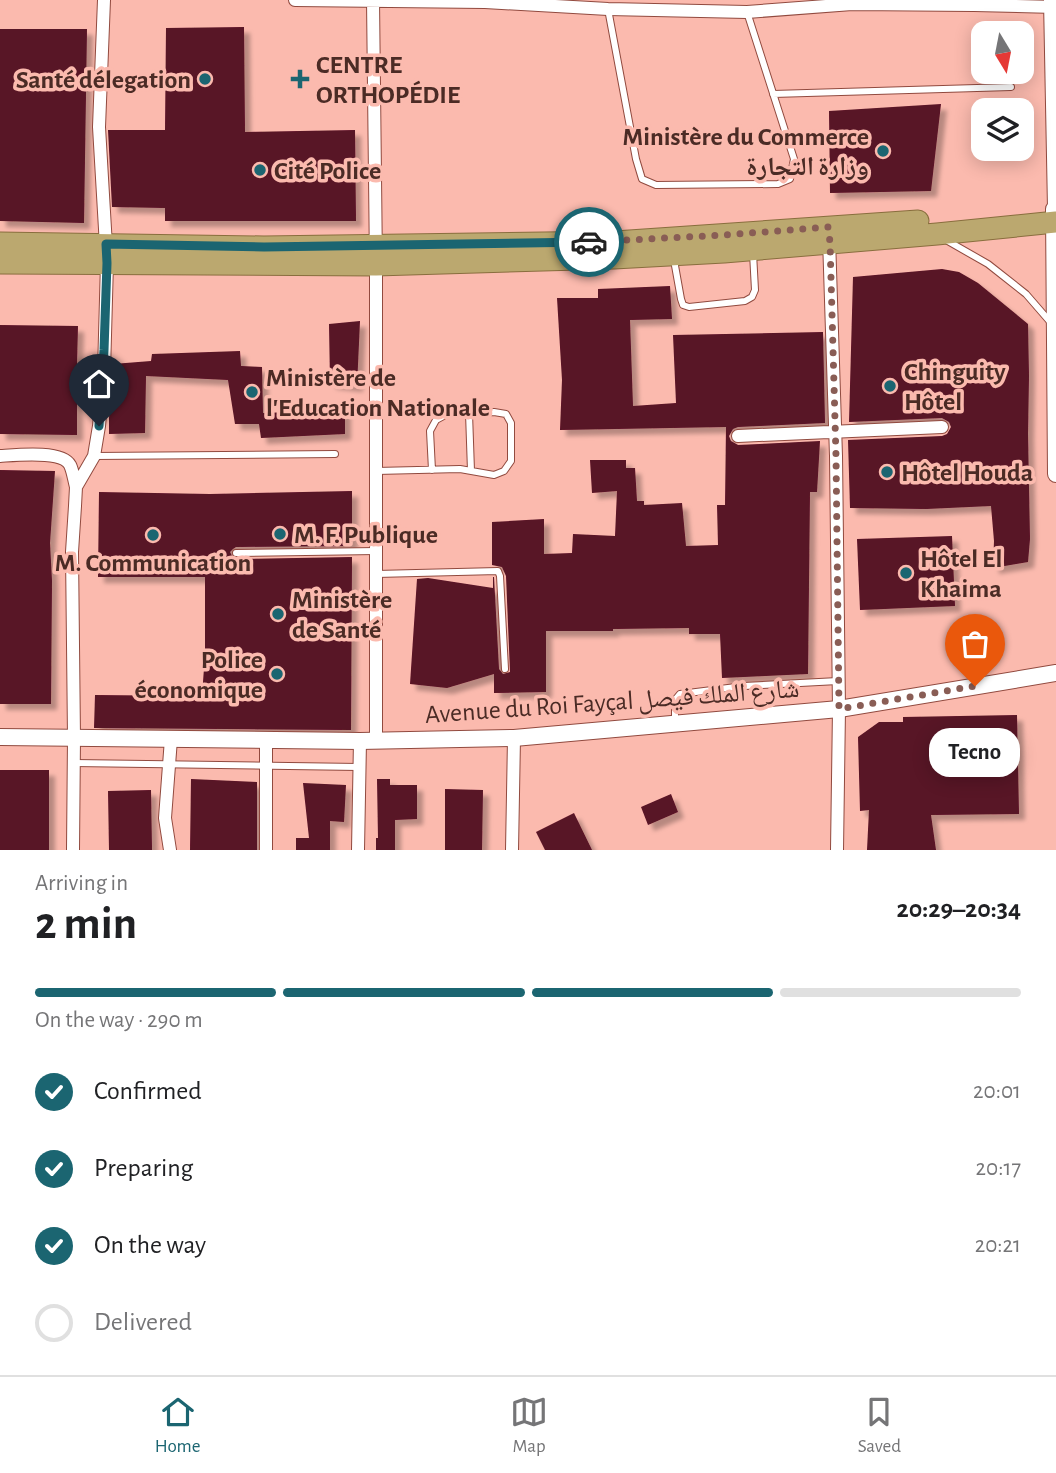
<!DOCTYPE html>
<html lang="en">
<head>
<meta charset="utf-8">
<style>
  :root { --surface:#fff; --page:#f6f6f6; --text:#202124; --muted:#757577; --line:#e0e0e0; --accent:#1b6571 }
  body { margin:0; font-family:"Alegreya Sans","Noto Naskh Arabic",sans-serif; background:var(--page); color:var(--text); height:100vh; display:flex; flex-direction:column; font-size:26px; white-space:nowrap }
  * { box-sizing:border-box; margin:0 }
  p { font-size:23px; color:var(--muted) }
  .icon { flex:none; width:38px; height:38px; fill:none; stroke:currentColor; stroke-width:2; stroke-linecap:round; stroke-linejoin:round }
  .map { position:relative; height:850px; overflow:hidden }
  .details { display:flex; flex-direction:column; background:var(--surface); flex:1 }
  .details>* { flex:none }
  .needle { width:46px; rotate:170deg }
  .tools { position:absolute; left:971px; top:21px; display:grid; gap:14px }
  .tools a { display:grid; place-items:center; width:63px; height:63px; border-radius:14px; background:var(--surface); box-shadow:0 4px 18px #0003; font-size:35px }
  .pin { position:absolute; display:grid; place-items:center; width:60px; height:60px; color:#fff; margin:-72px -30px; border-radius:50% 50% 50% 0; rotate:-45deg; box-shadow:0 0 7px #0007 }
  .pin .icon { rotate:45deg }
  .courier { position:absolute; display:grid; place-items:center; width:70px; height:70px; margin:-35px; border:5px solid #1b6571; border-radius:50%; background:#fff; color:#222; box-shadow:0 2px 9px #0007 }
  .bubble { position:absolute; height:49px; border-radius:21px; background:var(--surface); box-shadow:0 4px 18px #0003; font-size:23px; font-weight:700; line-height:49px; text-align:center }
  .headline em { font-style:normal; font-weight:700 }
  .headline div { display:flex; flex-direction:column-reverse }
  .headline { display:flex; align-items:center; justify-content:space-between; height:119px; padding:0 35px }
  h1 { font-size:46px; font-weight:700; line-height:52px }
  .bar { display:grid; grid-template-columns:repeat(4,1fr); gap:10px 7px; align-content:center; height:84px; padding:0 35px }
  .bar i { height:9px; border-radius:5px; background:var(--line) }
  .bar .active { background:var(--accent) }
  .bar p { grid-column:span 4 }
  ol { padding:0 35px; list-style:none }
  li { display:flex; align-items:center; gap:21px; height:77px }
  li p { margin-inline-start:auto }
  li .icon { padding:7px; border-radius:50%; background:var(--accent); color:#fff; stroke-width:4 }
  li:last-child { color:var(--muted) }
  li i { width:38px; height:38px; border:4px solid var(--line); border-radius:50% }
  .dock { display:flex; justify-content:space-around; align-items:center; height:98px; border-top:2px solid var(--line); background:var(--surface); font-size:19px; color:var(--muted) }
  .dock a { display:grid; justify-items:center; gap:4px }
  .dock .active { color:var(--accent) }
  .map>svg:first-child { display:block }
  .building { fill:#591325; filter:url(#shadow) }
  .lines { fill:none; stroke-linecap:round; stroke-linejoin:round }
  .service-casing { stroke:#914a3f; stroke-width:8 }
  .minor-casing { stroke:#914a3f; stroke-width:14 }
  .tertiary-casing { stroke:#914a3f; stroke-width:18 }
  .trunk-casing { stroke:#896e3e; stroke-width:23 }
  .service { stroke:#fff; stroke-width:6 }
  .minor { stroke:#fff; stroke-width:12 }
  .tertiary { stroke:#fff; stroke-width:16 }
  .trunk { stroke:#bba86f; stroke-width:21 }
  .done { stroke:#895d55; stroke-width:7; stroke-dasharray:0 12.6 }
  .route { stroke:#1b6571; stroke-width:9 }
  .poi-dot { fill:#1b6571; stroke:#fbbaae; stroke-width:2.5 }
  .labels { text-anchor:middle; stroke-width:7; stroke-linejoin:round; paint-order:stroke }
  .poi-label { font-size:26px; font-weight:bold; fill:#4b2b25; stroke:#fbbaae; text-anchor:start }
  .street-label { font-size:26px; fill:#4b2b25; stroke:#fbbaae }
</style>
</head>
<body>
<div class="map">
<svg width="1056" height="850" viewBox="0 0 1056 850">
  <defs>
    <filter id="shadow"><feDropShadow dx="6" dy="6" stdDeviation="2" flood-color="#0004"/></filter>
  </defs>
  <rect width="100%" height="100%" fill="#fbbaae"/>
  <!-- building -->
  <path class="building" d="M244 27 245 132 355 130 356 221H165V208L112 207 108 130H165L166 28Z
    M0 29H87L84 223 0 221Z
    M941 104 931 191 830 193 829 111Z
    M942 269 959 272 978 283 1028 324 1029 376 1028 434 1030 539 1028 562 993 568 994 541 991 506 926 509 850 508 848 440 942 436 947 434 951 427 949 422 942 418 849 422 853 277Z
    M670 286 672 319 630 320 633 406 676 403 673 335 823 332 825 423 738 427 733 429 729 436 731 441 738 445 820 441 817 492H810L808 674 722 678 720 634H689V628L613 629V631H546V692L494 693V674L447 688 410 684 417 579 428 578 493 588V577H494L499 669 503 674 510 672 506 576 502 567 492 565V522L544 519V554L572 553 573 534 615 536 617 491 592 493 590 460H626V468H635L637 501H644V505L682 503 686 546 718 545 717 505H725L726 427 560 430 562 380 557 298H598V289Z
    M360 321 357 386 330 383 329 324Z
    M0 325 78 326 77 363V435L0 434Z
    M240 351 241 366 262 367 263 413 345 410V434L261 438 259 424H235L228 380 146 376 145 433 109 434V418L113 364 151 361 152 354Z
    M0 470 55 471 50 543 52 581 51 704H0Z
    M352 491V546L236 547 233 549 230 552 232 556 236 559 352 557 351 730 94 728 95 695 202 696 205 654V577H98L99 492 210 494Z
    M952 536 955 606 860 610 857 539Z
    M1017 715 1019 814 931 815 936 850H867L869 810 860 811 858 737 879 722H903V717Z
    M0 770H49V850H0Z
    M191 779 257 782V850H190Z
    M377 779H390V785H417V819L395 820V850H376V838H378Z
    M303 783 346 785 344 822 330 821V850H296V838H309Z
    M445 789 483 790 482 850H445Z
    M151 790 152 850H109L108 791Z
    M671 794 678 812 648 825 641 807Z
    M574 813 592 850H545L536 832Z"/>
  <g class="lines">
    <!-- service casing -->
    <g class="service-casing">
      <path id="service" d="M608 9 636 159 642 179 656 185 778 184 790 179 794 159 747 12
        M773 94 1011 87
        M946 240 988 264 1026 294 1052 324
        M674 260 681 299 683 305 689 307 745 301 752 297 755 290 753 253
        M469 413 471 471
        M94 456 335 454
        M376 471 460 469 494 475 504 471 511 461V423L506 414 494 412 447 414 436 420 430 431 432 470
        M236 553 376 551
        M376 574 498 571 500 576 505 669
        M675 724V700L680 694 744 686 838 681
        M74 763 359 767"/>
    </g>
    <!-- minor casing -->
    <g class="minor-casing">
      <path id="minor" d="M295 0 485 2 608 9 747 12 852 4 974 5 1056 7
        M373 0 376 265V741
        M1050 0 1054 209
        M829 238 836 456 839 709 837 850
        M738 436 942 427
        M0 456C16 455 62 450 70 465 73 471 74 480 76 487
        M73 850 74 738 72 552 75 506 76 487 94 456 99 426 104 371 107 263 99 127 104 0
        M170 850 165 818 171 739
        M266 850V740
        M358 850 360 741
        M512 850 514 738"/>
    </g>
    <!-- tertiary casing -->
    <g class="tertiary-casing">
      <path id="tertiary" d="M1054 209 1056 474
        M0 737 360 741 514 738 839 709 1056 673"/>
    </g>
    <!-- trunk casing -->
    <g class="trunk-casing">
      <path id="trunk" d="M0 243 264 247 615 242 918 221
        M0 263 376 265 614 258 724 252 937 234 1056 222"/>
    </g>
    <!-- service -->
    <use href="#service" class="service"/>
    <!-- minor -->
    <use href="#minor" class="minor"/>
    <!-- tertiary -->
    <use href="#tertiary" class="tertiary"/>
    <!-- trunk -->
    <use href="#trunk" class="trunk"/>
  </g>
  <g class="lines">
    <!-- done -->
    <path class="done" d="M589 242 725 235 828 227 830 242 836 456 839 709 975 686"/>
    <!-- route -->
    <path class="route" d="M99 426 104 350 107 263 106 244 264 247 589 242"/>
  </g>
  <!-- markers -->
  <g class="poi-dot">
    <circle cx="205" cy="79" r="7"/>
    <path d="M296.5 68.5h7v7h7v7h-7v7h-7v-7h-7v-7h7z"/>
    <circle cx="883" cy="151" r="7"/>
    <circle cx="260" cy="170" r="7"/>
    <circle cx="890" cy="386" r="7"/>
    <circle cx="252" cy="392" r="7"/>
    <circle cx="887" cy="472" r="7"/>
    <circle cx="280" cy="534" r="7"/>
    <circle cx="153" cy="535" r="7"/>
    <circle cx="906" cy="573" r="7"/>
    <circle cx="278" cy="614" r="7"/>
    <circle cx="277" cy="674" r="7"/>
  </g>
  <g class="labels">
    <!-- poi labels -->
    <g class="poi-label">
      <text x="316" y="73">CENTRE<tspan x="316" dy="30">ORTHOPÉDIE</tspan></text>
      <text x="191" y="88" text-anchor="end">Santé délegation</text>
      <text x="869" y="145" text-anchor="end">Ministère du Commerce<tspan x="869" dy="30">وزارة التجارة</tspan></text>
      <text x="274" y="179">Cité Police</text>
      <text x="904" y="380">Chinguity<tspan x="904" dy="30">Hôtel</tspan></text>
      <text x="266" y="386">Ministère de<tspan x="266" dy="30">l'Education Nationale</tspan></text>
      <text x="901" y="481">Hôtel Houda</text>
      <text x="294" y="543">M. F. Publique</text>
      <text x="920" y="567">Hôtel El<tspan x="920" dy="30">Khaima</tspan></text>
      <text x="153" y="571" text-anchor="middle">M. Communication</text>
      <text x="292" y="608">Ministère<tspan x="292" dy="30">de Santé</tspan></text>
      <text x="263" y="668" text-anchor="end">Police<tspan x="263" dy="30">économique</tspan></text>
    </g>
    <!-- street labels -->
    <g class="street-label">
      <text transform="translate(612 701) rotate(-4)" y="9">Avenue du Roi Fayçal شارع الملك فيصل</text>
    </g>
  </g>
</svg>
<div class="tools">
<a><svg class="needle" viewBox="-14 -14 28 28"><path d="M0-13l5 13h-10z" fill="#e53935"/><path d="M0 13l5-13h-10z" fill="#757577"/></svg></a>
<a><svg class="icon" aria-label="layers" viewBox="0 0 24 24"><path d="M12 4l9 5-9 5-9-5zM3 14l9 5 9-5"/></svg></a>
</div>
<div class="pin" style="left:975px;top:686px;background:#ea580c"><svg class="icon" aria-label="bag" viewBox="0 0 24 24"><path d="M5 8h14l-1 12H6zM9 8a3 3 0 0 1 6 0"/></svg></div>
<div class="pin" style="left:99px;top:426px;background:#1f2937"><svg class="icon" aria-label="home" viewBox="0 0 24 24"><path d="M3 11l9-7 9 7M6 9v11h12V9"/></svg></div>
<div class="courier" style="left:589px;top:242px"><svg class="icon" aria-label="car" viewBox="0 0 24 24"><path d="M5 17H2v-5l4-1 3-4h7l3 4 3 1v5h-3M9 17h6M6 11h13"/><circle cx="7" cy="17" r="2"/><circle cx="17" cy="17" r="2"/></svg></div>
<div class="bubble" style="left:929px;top:728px;width:91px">Tecno</div>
</div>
<section class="details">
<div class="headline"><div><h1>2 min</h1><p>Arriving in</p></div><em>20:29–20:34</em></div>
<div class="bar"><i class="active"></i><i class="active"></i><i class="active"></i><i></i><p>On the way · 290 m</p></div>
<ol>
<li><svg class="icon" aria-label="check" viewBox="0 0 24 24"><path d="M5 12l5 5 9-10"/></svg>Confirmed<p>20:01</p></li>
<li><svg class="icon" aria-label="check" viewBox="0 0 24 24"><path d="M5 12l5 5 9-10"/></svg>Preparing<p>20:17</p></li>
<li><svg class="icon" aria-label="check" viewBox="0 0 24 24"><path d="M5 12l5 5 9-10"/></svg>On the way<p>20:21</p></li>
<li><i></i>Delivered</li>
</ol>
</section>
<nav class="dock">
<a class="active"><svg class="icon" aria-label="home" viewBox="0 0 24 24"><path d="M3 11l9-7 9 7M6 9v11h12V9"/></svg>Home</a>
<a><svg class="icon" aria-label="map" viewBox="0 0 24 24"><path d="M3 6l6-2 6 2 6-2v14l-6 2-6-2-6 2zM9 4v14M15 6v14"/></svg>Map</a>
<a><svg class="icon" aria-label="saved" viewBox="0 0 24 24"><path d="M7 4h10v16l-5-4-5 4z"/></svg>Saved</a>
</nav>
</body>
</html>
